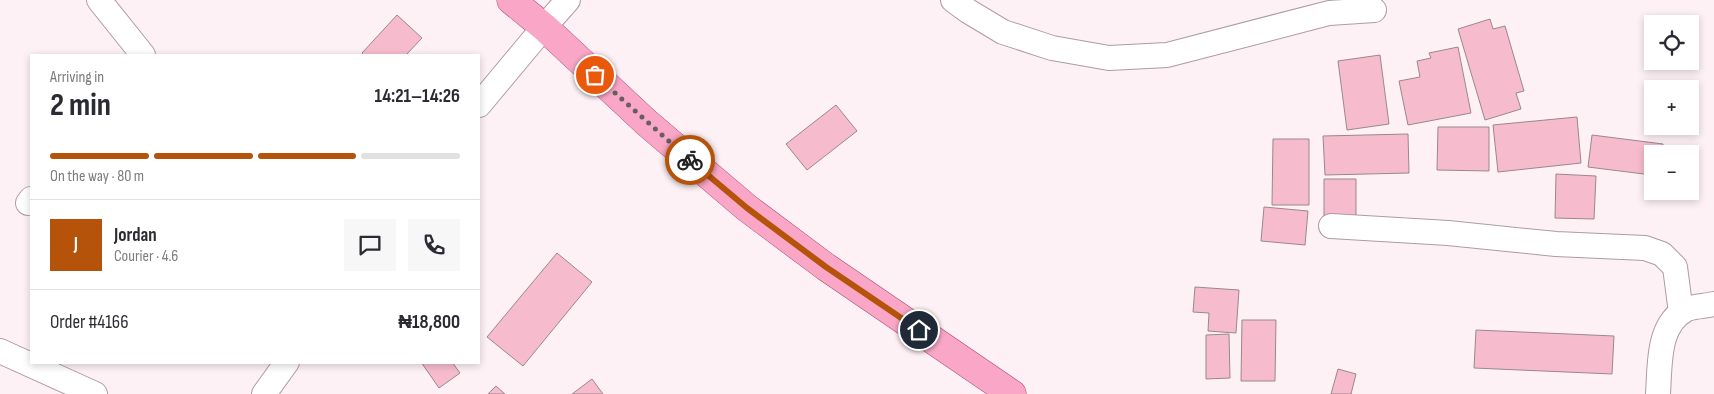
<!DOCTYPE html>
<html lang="en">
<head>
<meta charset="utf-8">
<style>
  :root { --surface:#fff; --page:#f7f7f7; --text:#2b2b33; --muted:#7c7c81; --line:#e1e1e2; --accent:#b45309 }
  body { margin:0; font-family:"Sofia Sans Condensed",sans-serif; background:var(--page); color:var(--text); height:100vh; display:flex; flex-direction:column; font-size:19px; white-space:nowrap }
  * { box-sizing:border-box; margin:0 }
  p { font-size:16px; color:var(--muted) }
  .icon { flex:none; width:28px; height:28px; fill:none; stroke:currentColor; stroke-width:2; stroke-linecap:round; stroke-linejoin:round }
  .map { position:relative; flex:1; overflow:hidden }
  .sheet { position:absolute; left:30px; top:54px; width:450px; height:310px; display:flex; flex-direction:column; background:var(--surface); border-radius:0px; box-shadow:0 2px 8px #0003 }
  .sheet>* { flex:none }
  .controls { position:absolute; left:1644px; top:15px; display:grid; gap:10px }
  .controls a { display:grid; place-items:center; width:55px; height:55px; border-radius:0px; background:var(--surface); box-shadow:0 2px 8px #0003; font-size:25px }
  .pin { position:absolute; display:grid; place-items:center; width:42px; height:42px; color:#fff; margin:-21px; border:2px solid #fff; border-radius:50%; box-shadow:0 1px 5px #0007 }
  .courier { position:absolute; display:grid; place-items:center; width:50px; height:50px; margin:-25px; border:4px solid #b45309; border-radius:50%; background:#fff; color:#222; box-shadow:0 1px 6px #0007 }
  .overview em { font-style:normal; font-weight:700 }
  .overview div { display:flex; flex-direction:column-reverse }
  .overview { display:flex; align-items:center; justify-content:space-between; height:85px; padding:0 20px }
  h1 { font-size:32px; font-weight:700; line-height:38px }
  .bar { display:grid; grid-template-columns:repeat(4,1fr); gap:8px 5px; align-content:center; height:60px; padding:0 20px }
  .bar i { height:6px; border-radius:4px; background:var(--line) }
  .bar .selected { background:var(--accent) }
  .bar p { grid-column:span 4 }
  .line { display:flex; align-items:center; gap:12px; padding:0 20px; border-top:1px solid var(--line) }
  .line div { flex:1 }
  .round { display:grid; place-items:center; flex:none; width:52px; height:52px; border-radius:0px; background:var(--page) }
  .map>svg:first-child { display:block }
  .building { fill:#f6bcce; stroke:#9a878c }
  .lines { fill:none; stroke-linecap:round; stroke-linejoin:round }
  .minor-casing { stroke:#af9ba1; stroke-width:26 }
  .major-casing { stroke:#a84b6f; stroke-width:29 }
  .minor { stroke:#fff; stroke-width:24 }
  .major { stroke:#faa7c7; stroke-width:28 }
  .done { stroke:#675e61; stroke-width:5; stroke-dasharray:0 9 }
  .route { stroke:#b45309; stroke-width:6 }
</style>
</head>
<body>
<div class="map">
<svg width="1714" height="394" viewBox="0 0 1714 394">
  <rect width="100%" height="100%" fill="#fef1f5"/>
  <!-- building -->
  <path class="building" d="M397 15 422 38 406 55H364L362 53Z
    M1490 19 1493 29 1505 26 1524 91 1516 93 1521 109 1485 120 1458 29Z
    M1458 47 1471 113 1408 125 1399 81 1420 77 1417 61 1431 58 1429 53Z
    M1380 55 1389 124 1347 130 1338 61Z
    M836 105 857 131 807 170 786 144Z
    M1577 117 1581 163 1498 172 1493 125Z
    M1438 127H1489V171L1437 170Z
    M1408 134 1409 173 1325 175 1323 136Z
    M1592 135 1663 144 1662 154H1652V175L1588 167Z
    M1273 139H1309V205H1272Z
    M1556 174 1596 176 1594 219 1555 218Z
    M1324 179H1356V225H1324Z
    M1264 207 1308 211 1305 245 1261 241Z
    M557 253 592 282 523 366 487 337Z
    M1195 287 1239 290 1236 333 1208 331 1209 313 1193 312Z
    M1242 320H1276L1275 381H1241Z
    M1476 330 1614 336 1612 374 1474 368Z
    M1229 334 1230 378 1206 379V335Z
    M421 362H452L460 373 439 388Z
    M1338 369 1356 374 1351 394H1331Z
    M592 379 603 394H572Z
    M496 386 505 394H488Z"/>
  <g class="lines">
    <!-- minor casing -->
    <g class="minor-casing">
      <path id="minor" d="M99 0 143 55
        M953 0 968 11 1003 32 1052 48 1109 58 1167 55 1329 13 1374 10
        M479 105 544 27 568 0
        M28 203 31 199
        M1331 226 1448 233 1556 244 1645 248 1662 254 1675 267 1681 313
        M0 351 95 394
        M264 394 287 362
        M1658 394C1660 366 1657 323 1687 309 1695 306 1706 306 1714 304"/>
    </g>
    <!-- major casing -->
    <g class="major-casing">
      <path id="major" d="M511 0 544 27 647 123 747 208 826 267 1012 394"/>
    </g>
    <!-- minor -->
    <use href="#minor" class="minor"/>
    <!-- major -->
    <use href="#major" class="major"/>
  </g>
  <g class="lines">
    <!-- done -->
    <path class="done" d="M595 75 690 160"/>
    <!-- route -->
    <path class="route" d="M690 160 747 208 826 267 919 330"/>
  </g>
</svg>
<div class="controls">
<a><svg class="icon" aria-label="locate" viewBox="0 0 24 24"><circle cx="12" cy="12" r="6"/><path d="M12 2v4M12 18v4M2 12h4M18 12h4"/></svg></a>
<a>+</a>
<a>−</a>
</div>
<div class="pin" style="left:595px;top:75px;background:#ea580c"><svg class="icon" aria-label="bag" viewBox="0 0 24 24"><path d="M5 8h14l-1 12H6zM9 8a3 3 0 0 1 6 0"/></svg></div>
<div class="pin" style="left:919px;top:330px;background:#1f2937"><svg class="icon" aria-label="home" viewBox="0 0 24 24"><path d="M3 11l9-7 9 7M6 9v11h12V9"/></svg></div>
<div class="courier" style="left:690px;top:160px"><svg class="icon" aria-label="bike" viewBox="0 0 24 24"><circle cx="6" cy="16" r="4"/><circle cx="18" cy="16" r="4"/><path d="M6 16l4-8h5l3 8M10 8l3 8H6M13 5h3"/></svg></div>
<section class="sheet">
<div class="overview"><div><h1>2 min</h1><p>Arriving in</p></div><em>14:21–14:26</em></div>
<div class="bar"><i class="selected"></i><i class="selected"></i><i class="selected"></i><i></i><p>On the way · 80 m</p></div>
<div class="line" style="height:90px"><b class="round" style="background:var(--accent);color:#fff">J</b><div><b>Jordan</b><p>Courier · 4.6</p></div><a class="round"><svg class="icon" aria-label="chat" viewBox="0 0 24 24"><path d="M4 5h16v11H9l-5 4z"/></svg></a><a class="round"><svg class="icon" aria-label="phone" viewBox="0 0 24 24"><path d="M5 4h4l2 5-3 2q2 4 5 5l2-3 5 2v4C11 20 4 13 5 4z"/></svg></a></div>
<div class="line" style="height:65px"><div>Order #4166</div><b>₦18,800</b></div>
</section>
</div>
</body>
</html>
